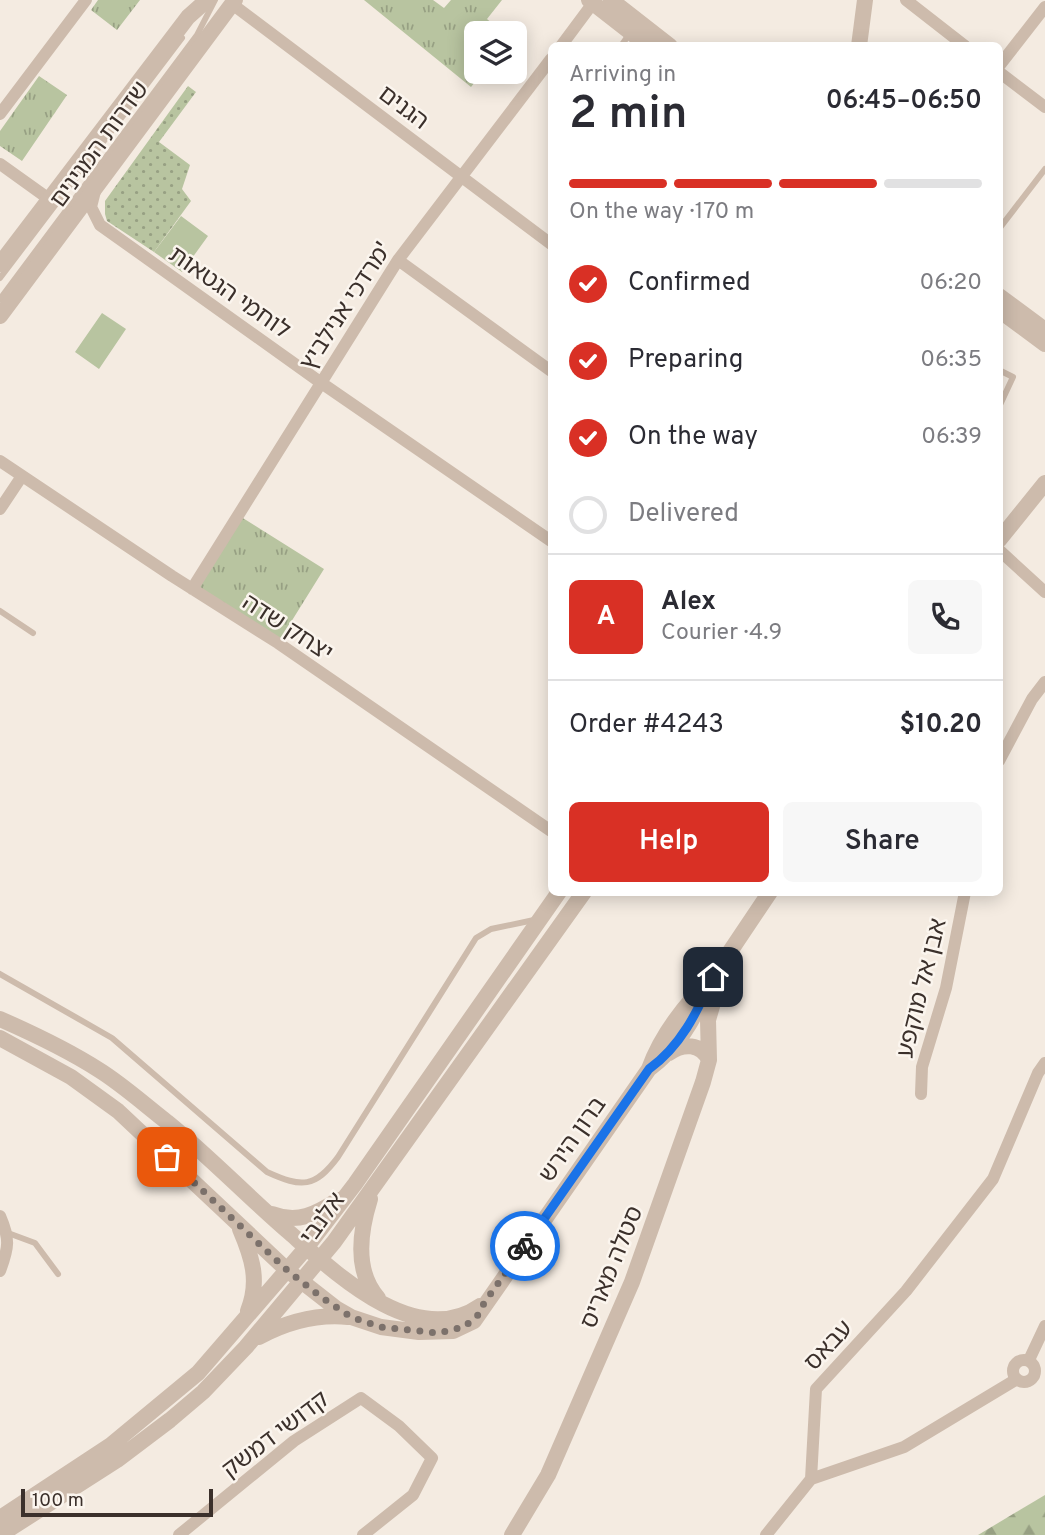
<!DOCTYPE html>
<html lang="en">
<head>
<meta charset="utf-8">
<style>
  :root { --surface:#fff; --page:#f7f7f7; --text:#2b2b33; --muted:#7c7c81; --line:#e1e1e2; --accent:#d93025 }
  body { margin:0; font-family:Overpass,"Noto Sans Hebrew",sans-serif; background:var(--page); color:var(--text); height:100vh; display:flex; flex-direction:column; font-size:26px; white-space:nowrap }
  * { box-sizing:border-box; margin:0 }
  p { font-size:23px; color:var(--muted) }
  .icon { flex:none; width:38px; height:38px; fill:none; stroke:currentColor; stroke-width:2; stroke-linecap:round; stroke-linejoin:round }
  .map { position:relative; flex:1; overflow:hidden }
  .side { position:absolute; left:548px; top:42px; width:455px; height:854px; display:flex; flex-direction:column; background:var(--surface); border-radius:10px; box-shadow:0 4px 18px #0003 }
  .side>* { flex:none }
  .controls { position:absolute; left:464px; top:21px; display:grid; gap:14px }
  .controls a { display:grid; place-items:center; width:63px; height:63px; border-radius:10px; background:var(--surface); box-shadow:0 4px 18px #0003; font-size:35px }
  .scale { position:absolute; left:21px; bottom:18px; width:192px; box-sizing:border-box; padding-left:7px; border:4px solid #3b302b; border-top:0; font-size:19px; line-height:24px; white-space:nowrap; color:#3b302b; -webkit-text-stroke:5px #fbf5ee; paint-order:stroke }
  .pin { position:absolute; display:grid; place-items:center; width:60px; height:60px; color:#fff; margin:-30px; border-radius:14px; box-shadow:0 4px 10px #0006 }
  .courier { position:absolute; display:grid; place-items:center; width:70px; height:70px; margin:-35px; border:5px solid #1a73e8; border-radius:50%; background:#fff; color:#222; box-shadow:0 2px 9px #0007 }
  .summary em { font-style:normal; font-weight:600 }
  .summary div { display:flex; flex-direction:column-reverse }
  .summary { display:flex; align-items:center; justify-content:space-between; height:119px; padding:0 21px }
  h1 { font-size:46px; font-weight:600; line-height:52px }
  .bar { display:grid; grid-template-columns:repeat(4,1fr); gap:10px 7px; align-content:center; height:84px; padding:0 21px }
  .bar i { height:9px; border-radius:5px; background:var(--line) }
  .bar .selected { background:var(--accent) }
  .bar p { grid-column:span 4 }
  .line { display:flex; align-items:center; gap:18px; padding:0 21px; border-top:2px solid var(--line) }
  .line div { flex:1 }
  .round { display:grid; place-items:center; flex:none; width:74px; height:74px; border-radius:10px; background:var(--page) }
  ol { padding:0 21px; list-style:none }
  li { display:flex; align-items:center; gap:21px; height:77px }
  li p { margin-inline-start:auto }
  li .icon { padding:7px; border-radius:50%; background:var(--accent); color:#fff; stroke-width:4 }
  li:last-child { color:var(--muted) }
  li i { width:38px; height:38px; border:4px solid var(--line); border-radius:50% }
  .primary-button { display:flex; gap:14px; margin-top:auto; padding:14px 21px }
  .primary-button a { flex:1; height:80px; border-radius:10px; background:var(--accent); color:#fff; font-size:28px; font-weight:600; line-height:80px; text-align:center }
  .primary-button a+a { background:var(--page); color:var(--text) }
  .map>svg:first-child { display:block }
  .grass { fill:url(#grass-dots) }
  .forest { fill:url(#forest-firs) }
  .park { fill:url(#park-tufts) }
  .garden { fill:#b8c4a0 }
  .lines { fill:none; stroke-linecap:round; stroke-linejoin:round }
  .service { stroke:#cdbbac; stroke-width:6 }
  .minor { stroke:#cdbbac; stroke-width:12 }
  .tertiary { stroke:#cdbbac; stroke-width:16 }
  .done { stroke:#7c716b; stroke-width:7; stroke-dasharray:0 12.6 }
  .route { stroke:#1a73e8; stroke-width:9 }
  .labels { text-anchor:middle; stroke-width:5; stroke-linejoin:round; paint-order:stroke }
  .street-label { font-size:24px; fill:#3b302b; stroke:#fbf5ee }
</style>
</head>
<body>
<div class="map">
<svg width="1045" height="1535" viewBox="0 0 1045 1535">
  <defs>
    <pattern id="grass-dots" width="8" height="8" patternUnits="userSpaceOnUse" patternTransform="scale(1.75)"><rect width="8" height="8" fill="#b8c4a0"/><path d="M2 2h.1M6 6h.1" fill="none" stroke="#97a083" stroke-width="1.8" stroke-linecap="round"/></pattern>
    <pattern id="forest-firs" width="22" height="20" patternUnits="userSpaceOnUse" patternTransform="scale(1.75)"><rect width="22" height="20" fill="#b8c4a0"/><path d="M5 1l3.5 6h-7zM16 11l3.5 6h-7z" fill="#97a083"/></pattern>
    <pattern id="park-tufts" width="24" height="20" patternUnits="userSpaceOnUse" patternTransform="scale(1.75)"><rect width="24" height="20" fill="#b8c4a0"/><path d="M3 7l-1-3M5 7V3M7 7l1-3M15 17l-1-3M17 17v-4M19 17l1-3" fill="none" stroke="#97a083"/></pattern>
  </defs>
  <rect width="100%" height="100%" fill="#f4ebe1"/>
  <!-- grass -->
  <path class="grass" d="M188 86 196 92 159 142 190 165 182 189 191 201 154 252 107 221 105 214V201Z"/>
  <!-- forest -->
  <path class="forest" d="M1045 1495V1535H978Z"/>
  <!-- park -->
  <path class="park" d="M98 0H140L117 30 91 10Z
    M364 0H433L444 8 451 0H502L487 19 500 30 497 33H476V72H483L471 87Z
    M39 76 67 95 22 161 0 146V131Z
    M238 515 324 569 278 643 192 589Z"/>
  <!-- garden -->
  <path class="garden" d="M181 216 208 236 182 272 154 252Z
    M102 313 126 329 99 369 75 352Z"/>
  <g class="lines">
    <!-- service -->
    <path class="service" d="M621 46 630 33
      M999 229 1045 169
      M0 278 182 38
      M0 299 197 35 215 0
      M999 370 1013 377 999 407
      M0 611 33 633
      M0 974 112 1038 267 1172C302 1188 315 1188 338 1157L476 938 491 929 534 920
      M8 1233 35 1243 58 1274"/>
    <!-- minor -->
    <path class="minor" d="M906 0 965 46
      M232 4 551 244
      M561 46 593 3
      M999 66 1045 7
      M999 72 1045 107
      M0 114 86 0
      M0 164 49 199
      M95 191 91 207 100 225 320 382 551 541
      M398 260 551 371
      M0 461 172 576 278 643 551 831
      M0 509 22 476
      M999 550 1045 592
      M192 589 398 260 551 59
      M999 761 1032 699 1045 682
      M921 1094 922 1067 946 988 965 892
      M0 1216C10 1239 9 1247 0 1271
      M1013 1371a11 11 0 1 1 22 0a11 11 0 1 1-22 0Z
      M1029 1360 1045 1326
      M811 1479 816 1389 906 1291 993 1179 1038 1073 1045 1063
      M811 1479 904 1447 1017 1379
      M179 1535 294 1441 361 1398 399 1426 432 1458 413 1495 363 1535
      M766 1535 811 1479"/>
    <!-- tertiary -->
    <path class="tertiary" d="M589 0 648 46
      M611 0 670 46
      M859 46 865 0
      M0 264 188 17 207 0
      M999 296 1045 330
      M999 310 1045 344
      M0 316 235 0
      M999 540 1045 483
      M721 965 770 892
      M0 1019C34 1034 68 1050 99 1070 123 1085 145 1105 167 1122 210 1157 248 1197 290 1233 334 1272 416 1351 480 1306
      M0 1038 71 1077 118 1111 287 1270 337 1309 351 1317 381 1327 419 1332 453 1331 474 1321 649 1069C662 1033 686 1004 713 977
      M669 1053C683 1043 701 1043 709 1060
      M649 1069C678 1048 694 1019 708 987
      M370 1199C360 1231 354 1271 378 1298
      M272 1214C298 1224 316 1214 338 1200
      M240 1229C252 1257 260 1281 248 1311
      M259 1337C287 1322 317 1314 348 1317
      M0 1518 111 1445 198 1373 306 1248 355 1184 559 892
      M0 1535 117 1460 170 1420 203 1392 246 1347 334 1242 584 892
      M512 1535 548 1475 632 1282 703 1082 709 1060 708 1020 726 958"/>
  </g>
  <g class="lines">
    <!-- done -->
    <path class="done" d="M167 1157 287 1270 321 1297 351 1317 381 1327 438 1333 464 1327 479 1314 484 1303 525 1246"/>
    <!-- route -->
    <path class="route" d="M525 1246 649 1069C681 1046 697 1012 713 977"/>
  </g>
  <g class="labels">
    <!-- street labels -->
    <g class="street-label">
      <text transform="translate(404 107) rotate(37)" y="8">הגנים</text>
      <text transform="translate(99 144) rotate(-54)" y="8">שדרות המגינים</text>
      <text transform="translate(230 292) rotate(35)" y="8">לוחמי הגטאות</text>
      <text transform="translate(345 306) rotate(-57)" y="8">מרדכי אנילביץ'</text>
      <text transform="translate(288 627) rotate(33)" y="8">יצחק שדה</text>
      <text transform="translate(921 988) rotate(-76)" y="8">אבן אל מוקפע</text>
      <text transform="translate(572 1139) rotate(-55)" y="8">ברון הירש</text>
      <text transform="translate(322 1218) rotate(-54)" y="8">אלנבי</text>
      <text transform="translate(611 1267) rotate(-68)" y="8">סטלה מאריס</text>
      <text transform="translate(828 1345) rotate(-47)" y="8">עבאס</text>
      <text transform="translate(275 1434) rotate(-37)" y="8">קדושי דמשק</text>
    </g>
  </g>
</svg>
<div class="controls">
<a><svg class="icon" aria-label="layers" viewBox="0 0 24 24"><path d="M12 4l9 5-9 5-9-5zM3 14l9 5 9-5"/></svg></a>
</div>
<div class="scale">100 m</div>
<div class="pin" style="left:167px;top:1157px;background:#ea580c"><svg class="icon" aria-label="bag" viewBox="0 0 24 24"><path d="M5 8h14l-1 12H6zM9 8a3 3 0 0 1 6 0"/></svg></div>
<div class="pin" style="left:713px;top:977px;background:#1f2937"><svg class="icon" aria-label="home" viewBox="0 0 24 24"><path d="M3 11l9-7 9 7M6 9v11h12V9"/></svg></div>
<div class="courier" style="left:525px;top:1246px"><svg class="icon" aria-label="bike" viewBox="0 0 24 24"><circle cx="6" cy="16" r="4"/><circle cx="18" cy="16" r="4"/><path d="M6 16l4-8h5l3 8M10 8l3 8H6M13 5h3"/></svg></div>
<section class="side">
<div class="summary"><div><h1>2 min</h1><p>Arriving in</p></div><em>06:45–06:50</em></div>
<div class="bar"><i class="selected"></i><i class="selected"></i><i class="selected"></i><i></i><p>On the way · 170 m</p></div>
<ol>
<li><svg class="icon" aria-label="check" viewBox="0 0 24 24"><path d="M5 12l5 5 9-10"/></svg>Confirmed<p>06:20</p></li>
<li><svg class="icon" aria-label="check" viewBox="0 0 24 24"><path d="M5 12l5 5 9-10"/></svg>Preparing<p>06:35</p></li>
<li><svg class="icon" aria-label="check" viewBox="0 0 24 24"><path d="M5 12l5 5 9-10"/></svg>On the way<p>06:39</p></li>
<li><i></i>Delivered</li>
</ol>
<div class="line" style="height:126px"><b class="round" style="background:var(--accent);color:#fff">A</b><div><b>Alex</b><p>Courier · 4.9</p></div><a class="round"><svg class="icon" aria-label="phone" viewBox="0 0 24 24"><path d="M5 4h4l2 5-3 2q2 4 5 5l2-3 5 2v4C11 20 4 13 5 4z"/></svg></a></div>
<div class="line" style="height:91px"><div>Order #4243</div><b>$10.20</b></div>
<div class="primary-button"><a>Help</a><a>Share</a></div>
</section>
</div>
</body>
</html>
